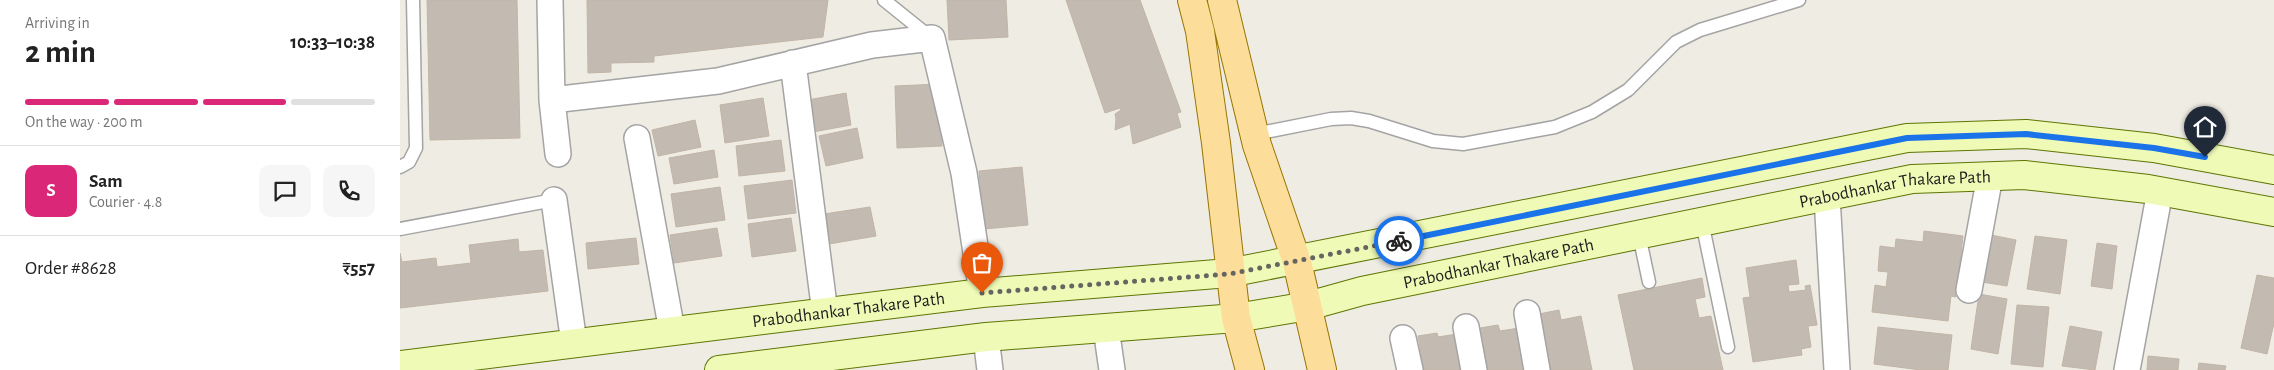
<!DOCTYPE html>
<html lang="en">
<head>
<meta charset="utf-8">
<style>
  :root { --surface:#fff; --page:#f6f6f6; --text:#222; --muted:#767676; --line:#e0e0e0; --accent:#db2777 }
  body { margin:0; font-family:"Alegreya Sans",sans-serif; background:var(--page); color:var(--text); height:100vh; display:flex; flex-direction:column; font-size:19px; white-space:nowrap }
  * { box-sizing:border-box; margin:0 }
  p { font-size:16px; color:var(--muted) }
  .icon { flex:none; width:28px; height:28px; fill:none; stroke:currentColor; stroke-width:2; stroke-linecap:round; stroke-linejoin:round }
  .map { position:relative; flex:1; overflow:hidden }
  .drawer { display:flex; flex-direction:column; background:var(--surface); width:400px }
  .drawer>* { flex:none }
  .pin { position:absolute; display:grid; place-items:center; width:42px; height:42px; color:#fff; margin:-51px -21px; border-radius:50% 50% 50% 0; rotate:-45deg; box-shadow:0 0 5px #0007 }
  .pin .icon { rotate:45deg }
  .courier { position:absolute; display:grid; place-items:center; width:50px; height:50px; margin:-25px; border:4px solid #1a73e8; border-radius:50%; background:#fff; color:#222; box-shadow:0 1px 6px #0007 }
  .head em { font-style:normal; font-weight:700 }
  .head div { display:flex; flex-direction:column-reverse }
  .head { display:flex; align-items:center; justify-content:space-between; height:85px; padding:0 25px }
  h1 { font-size:32px; font-weight:700; line-height:38px }
  .bar { display:grid; grid-template-columns:repeat(4,1fr); gap:8px 5px; align-content:center; height:60px; padding:0 25px }
  .bar i { height:6px; border-radius:4px; background:var(--line) }
  .bar .on { background:var(--accent) }
  .bar p { grid-column:span 4 }
  .line { display:flex; align-items:center; gap:12px; padding:0 25px; border-top:1px solid var(--line) }
  .line div { flex:1 }
  .round { display:grid; place-items:center; flex:none; width:52px; height:52px; border-radius:10px; background:var(--page) }
  main { display:flex; flex:1; min-height:0 }
  .map>svg:first-child { display:block }
  .building { fill:#c3bbb2; stroke:#c1b4a5 }
  .lines { fill:none; stroke-linecap:round; stroke-linejoin:round }
  .service-casing { stroke:#a4a4a4; stroke-width:15 }
  .minor-casing { stroke:#a4a4a4; stroke-width:28 }
  .secondary-casing { stroke:#5d7603; stroke-width:30 }
  .primary-casing { stroke:#977500; stroke-width:30 }
  .service { stroke:#fff; stroke-width:12 }
  .minor { stroke:#fff; stroke-width:25 }
  .secondary { stroke:#effab6; stroke-width:28 }
  .primary { stroke:#fddd9a; stroke-width:28 }
  .done { stroke:#666562; stroke-width:5; stroke-dasharray:0 9 }
  .route { stroke:#1a73e8; stroke-width:6 }
  .labels { text-anchor:middle; stroke-width:4; stroke-linejoin:round; paint-order:stroke }
  .street-label { font-size:18px; fill:#1d1d1d; stroke:#fff }
</style>
</head>
<body>
<main>
<section class="drawer">
<div class="head"><div><h1>2 min</h1><p>Arriving in</p></div><em>10:33–10:38</em></div>
<div class="bar"><i class="on"></i><i class="on"></i><i class="on"></i><i></i><p>On the way · 200 m</p></div>
<div class="line" style="height:90px"><b class="round" style="background:var(--accent);color:#fff">S</b><div><b>Sam</b><p>Courier · 4.8</p></div><a class="round"><svg class="icon" aria-label="chat" viewBox="0 0 24 24"><path d="M4 5h16v11H9l-5 4z"/></svg></a><a class="round"><svg class="icon" aria-label="phone" viewBox="0 0 24 24"><path d="M5 4h4l2 5-3 2q2 4 5 5l2-3 5 2v4C11 20 4 13 5 4z"/></svg></a></div>
<div class="line" style="height:65px"><div>Order #8628</div><b>₹557</b></div>
</section>
<div class="map">
<svg width="1874" height="370" viewBox="0 0 1874 370">
  <rect width="100%" height="100%" fill="#efece3"/>
  <!-- building -->
  <path class="building" d="M27 0H117L120 138 30 140Z
    M187 0H428L423 37 254 56V62L211 63V72L188 73Z
    M547 0H606L608 37 549 40Z
    M666 0H740L781 112 777 113 781 127 733 144 730 124 715 130 716 119 715 114 721 110 720 108 705 113Z
    M540 84 542 146 497 148 495 86Z
    M446 93 451 125 413 132 408 100Z
    M363 98 369 136 325 143 320 105Z
    M295 120 301 147 258 156 252 130Z
    M457 128 463 158 426 166 419 136Z
    M381 140 385 171 339 176 336 146Z
    M314 150 318 177 274 184 269 158Z
    M622 167 628 225 584 229 579 171Z
    M392 180 396 213 348 219 344 186Z
    M320 187 325 220 276 227 271 194Z
    M470 207 476 236 429 244 424 214Z
    M391 218 396 251 352 257 348 224Z
    M317 228 322 256 274 263 270 235Z
    M1524 231 1563 236 1556 297 1551 296 1548 321 1472 312 1475 285 1486 287 1488 272 1478 271 1480 246 1495 248 1496 239 1523 242Z
    M1591 235 1616 240 1607 286 1582 282Z
    M1635 236 1667 240 1660 294 1627 289Z
    M236 238 239 264 188 269 186 243Z
    M118 239 119 252 143 250 148 291 0 308V253L2 262 36 258 37 267 71 263 69 245Z
    M1697 243 1717 246 1712 289 1691 286Z
    M1396 260 1399 284 1388 285 1389 292 1406 290 1405 286 1410 285 1417 325 1408 326 1411 347 1401 349 1402 355 1353 362 1343 298 1350 297 1346 268Z
    M1857 275 1874 278V323L1867 354 1841 348Z
    M1302 278 1305 297 1295 299 1299 318 1311 316 1323 370H1234L1218 295Z
    M1579 294 1607 299 1598 354 1571 349Z
    M1617 305 1649 307 1643 367 1611 364Z
    M1159 310 1161 320 1181 316 1192 370H1151L1139 314Z
    M1098 325 1100 331 1119 328 1126 370H1082L1074 329Z
    M1670 326 1702 332 1695 370 1662 366Z
    M1478 327 1552 335 1548 370H1521L1474 364Z
    M1037 333 1038 337 1063 333 1069 370H1024L1018 336Z
    M1748 356 1779 359 1778 370H1747Z
    M1799 363 1826 366 1825 370H1798Z"/>
  <g class="lines">
    <!-- service casing -->
    <g class="service-casing">
      <path id="service" d="M484 0 530 37
        M855 134 931 119 951 118 969 121 1033 141 1063 144 1155 127 1192 112 1228 90 1276 42 1300 30 1399 0
        M0 167 9 162 16 148 13 0
        M1302 222 1328 347
        M0 229 154 200
        M1239 235 1249 282"/>
    </g>
    <!-- minor casing -->
    <g class="minor-casing">
      <path id="minor" d="M150 0 152 100 158 154
        M393 63 425 313
        M152 100 318 81 472 45 532 38 564 173 582 293
        M237 138 272 331
        M1427 197 1437 370
        M154 200 174 343
        M1569 290 1590 176
        M1127 313 1137 370
        M1066 327 1074 370
        M706 328 712 370
        M586 337 590 370
        M1003 338 1010 370
        M1727 370 1760 191"/>
    </g>
    <!-- secondary casing -->
    <g class="secondary-casing">
      <g id="secondary">
        <path id="s1" d="M0 365 582 293 829 273 1507 138 1626 134 1754 148 1874 170"/>
        <path id="s2" d="M319 370 586 337 836 318 908 306 962 291 1512 179 1624 175 1748 189 1874 212"/>
      </g>
    </g>
    <!-- primary casing -->
    <g class="primary-casing">
      <path id="primary" d="M792 0 800 31 816 143 836 318 850 370
        M822 0 857 145 897 262 922 370"/>
    </g>
    <!-- service -->
    <use href="#service" class="service"/>
    <!-- minor -->
    <use href="#minor" class="minor"/>
    <!-- secondary -->
    <use href="#secondary" class="secondary"/>
    <!-- primary -->
    <use href="#primary" class="primary"/>
  </g>
  <g class="lines">
    <!-- done -->
    <path class="done" d="M582 293 829 274 999 241"/>
    <!-- route -->
    <path class="route" d="M999 241 1507 138 1626 134 1754 148 1805 157"/>
  </g>
  <g class="labels">
    <!-- street labels -->
    <g class="street-label">
      <text dy="6" stroke="none"><textPath href="#s2" startOffset="1192">Prabodhankar Thakare Path</textPath></text>
      <text dy="6" stroke="none"><textPath href="#s2" startOffset="788">Prabodhankar Thakare Path</textPath></text>
      <text dy="6" stroke="none"><textPath href="#s1" startOffset="452">Prabodhankar Thakare Path</textPath></text>
    </g>
  </g>
</svg>
<div class="pin" style="left:582px;top:293px;background:#ea580c"><svg class="icon" aria-label="bag" viewBox="0 0 24 24"><path d="M5 8h14l-1 12H6zM9 8a3 3 0 0 1 6 0"/></svg></div>
<div class="pin" style="left:1805px;top:157px;background:#1f2937"><svg class="icon" aria-label="home" viewBox="0 0 24 24"><path d="M3 11l9-7 9 7M6 9v11h12V9"/></svg></div>
<div class="courier" style="left:999px;top:241px"><svg class="icon" aria-label="bike" viewBox="0 0 24 24"><circle cx="6" cy="16" r="4"/><circle cx="18" cy="16" r="4"/><path d="M6 16l4-8h5l3 8M10 8l3 8H6M13 5h3"/></svg></div>
</div>
</main>
</body>
</html>
